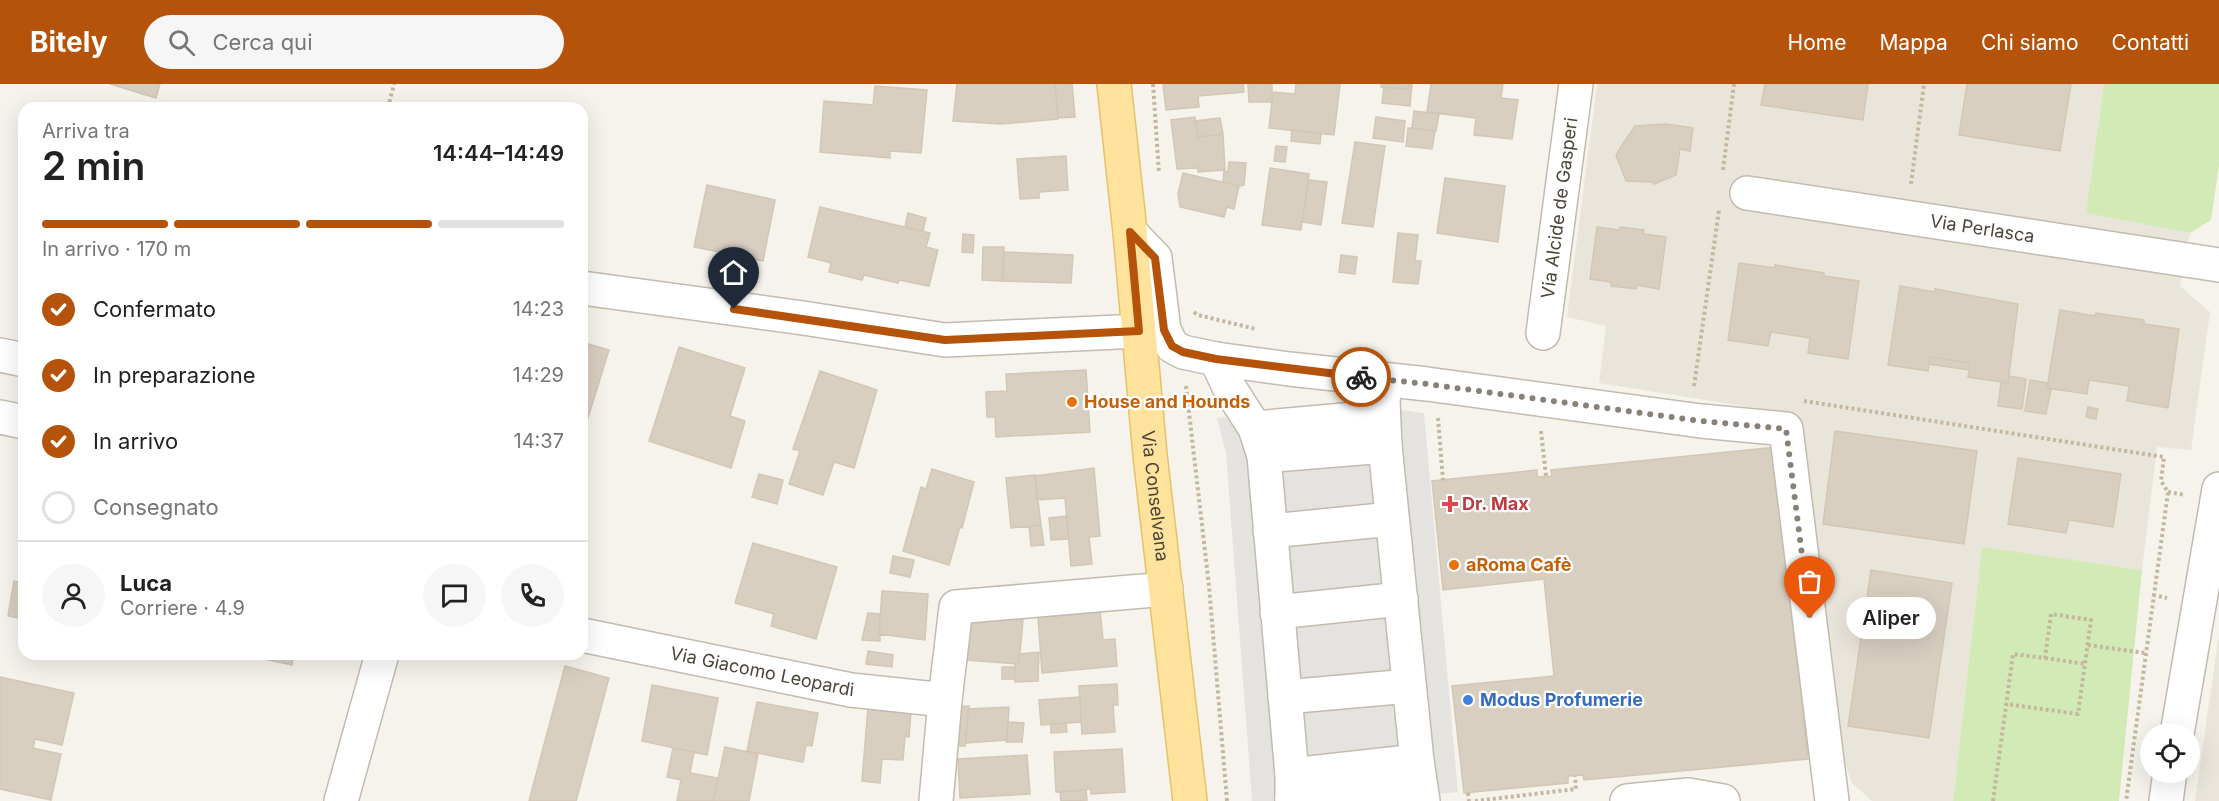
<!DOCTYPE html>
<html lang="it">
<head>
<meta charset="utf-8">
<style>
  :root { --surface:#fff; --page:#f6f6f6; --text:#222; --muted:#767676; --line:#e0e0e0; --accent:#b45309 }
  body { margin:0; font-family:Inter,sans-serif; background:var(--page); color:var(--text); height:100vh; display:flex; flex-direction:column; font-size:22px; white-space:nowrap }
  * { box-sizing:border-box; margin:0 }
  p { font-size:20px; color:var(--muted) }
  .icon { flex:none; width:33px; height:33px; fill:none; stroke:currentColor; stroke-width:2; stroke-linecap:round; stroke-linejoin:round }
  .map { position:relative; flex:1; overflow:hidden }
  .panel { position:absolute; left:18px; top:18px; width:570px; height:558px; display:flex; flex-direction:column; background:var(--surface); border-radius:18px; box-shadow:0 6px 24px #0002 }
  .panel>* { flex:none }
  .controls { position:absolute; left:2140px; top:639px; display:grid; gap:12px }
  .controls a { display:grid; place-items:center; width:60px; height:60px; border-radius:50%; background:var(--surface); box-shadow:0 6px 24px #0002; font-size:30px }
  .pin { position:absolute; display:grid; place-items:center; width:51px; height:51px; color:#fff; margin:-62px -26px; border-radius:50% 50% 50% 0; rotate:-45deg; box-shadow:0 0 6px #0007 }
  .pin .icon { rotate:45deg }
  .courier { position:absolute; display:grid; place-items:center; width:60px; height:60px; margin:-30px; border:4px solid #b45309; border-radius:50%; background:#fff; color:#222; box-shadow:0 2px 8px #0007 }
  .bubble { position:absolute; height:42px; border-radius:21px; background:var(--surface); box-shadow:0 6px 24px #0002; font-size:20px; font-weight:600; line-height:42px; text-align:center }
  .headline em { font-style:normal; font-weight:600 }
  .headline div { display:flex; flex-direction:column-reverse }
  .headline { display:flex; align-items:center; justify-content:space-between; height:102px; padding:0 24px }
  h1 { font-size:39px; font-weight:600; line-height:45px }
  .bar { display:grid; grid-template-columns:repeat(4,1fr); gap:9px 6px; align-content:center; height:72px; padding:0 24px }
  .bar i { height:8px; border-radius:4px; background:var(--line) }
  .bar .current { background:var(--accent) }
  .bar p { grid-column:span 4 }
  .line { display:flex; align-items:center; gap:15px; padding:0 24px; border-top:2px solid var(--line) }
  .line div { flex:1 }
  .round { display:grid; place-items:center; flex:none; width:63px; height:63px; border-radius:32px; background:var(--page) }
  ol { padding:0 24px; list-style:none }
  li { display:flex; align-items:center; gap:18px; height:66px }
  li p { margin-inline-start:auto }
  li .icon { padding:6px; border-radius:50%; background:var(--accent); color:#fff; stroke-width:4 }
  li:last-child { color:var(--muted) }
  li i { width:33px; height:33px; border:3px solid var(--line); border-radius:50% }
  header { display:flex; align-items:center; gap:36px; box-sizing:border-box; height:84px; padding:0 30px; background:var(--accent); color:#fff }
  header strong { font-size:28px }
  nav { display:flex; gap:33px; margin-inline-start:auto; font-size:21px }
  .search { width:420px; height:54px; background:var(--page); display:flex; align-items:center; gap:15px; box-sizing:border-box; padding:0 21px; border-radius:33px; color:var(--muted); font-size:22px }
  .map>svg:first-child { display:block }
  .residential { fill:#eae5da }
  .green { fill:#d2eab5 }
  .parking { fill:#e5e3e0 }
  .building { fill:#d8cfc1; stroke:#d3c7b4; stroke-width:1.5 }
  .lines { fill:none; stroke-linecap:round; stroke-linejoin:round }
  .minor-casing { stroke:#c2bbae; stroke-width:36 }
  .major-casing { stroke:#e6c16a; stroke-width:36 }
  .path { stroke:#c4b79f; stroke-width:4; stroke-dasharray:3 3; stroke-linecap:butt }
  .minor { stroke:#fff; stroke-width:33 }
  .major { stroke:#ffe39c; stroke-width:33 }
  .done { stroke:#878178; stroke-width:6; stroke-dasharray:0 10.8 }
  .route { stroke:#b45309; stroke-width:8 }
  .food-dot { fill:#e8710a; stroke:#fff; stroke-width:2 }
  .health-dot { fill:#e0444e; stroke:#fff; stroke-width:2 }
  .shop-dot { fill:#3f7fe0; stroke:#fff; stroke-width:2 }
  .labels { text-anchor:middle; stroke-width:4.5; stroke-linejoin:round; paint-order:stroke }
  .street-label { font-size:18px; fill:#4b4439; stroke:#fff }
  .food-label { font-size:18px; font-weight:bold; fill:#c56008; stroke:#fff; text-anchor:start }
  .health-label { font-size:18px; font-weight:bold; fill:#be3a42; stroke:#fff; text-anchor:start }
  .shop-label { font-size:18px; font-weight:bold; fill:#366cbe; stroke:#fff; text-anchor:start }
</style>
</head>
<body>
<header>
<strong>Bitely</strong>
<div class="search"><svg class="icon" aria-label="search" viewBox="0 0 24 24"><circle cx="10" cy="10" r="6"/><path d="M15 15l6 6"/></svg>Cerca qui</div>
<nav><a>Home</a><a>Mappa</a><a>Chi siamo</a><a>Contatti</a></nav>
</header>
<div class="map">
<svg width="2219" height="717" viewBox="0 0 2219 717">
  <rect width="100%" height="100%" fill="#f6f3ec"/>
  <!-- residential -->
  <path class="residential" d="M1597 0H2104L2087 129 2190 149 2180 202 2210 228 2191 366 2157 363 2142 486 1982 464 1953 717H1872L1852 699 1833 643 1798 331 1599 299 1606 242 1567 233Z
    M2219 550V717H2195Z"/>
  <!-- green -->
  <path class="green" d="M2104 0H2219V81L2211 136 2190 149 2086 129Z
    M1982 463 2142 486 2119 717H1953Z"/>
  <!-- parking -->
  <path class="parking" d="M1370 322 1424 329 1458 708 1376 717H1252L1226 369 1217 334Z"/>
  <!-- building -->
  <path class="building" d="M110 0H160L156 14Z
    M957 0H1055L1058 35 1002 40 953 37Z
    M1055 0H1072L1075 33 1058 34Z
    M1163 0H1243L1244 8 1198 12 1199 23 1166 26Z
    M1248 0H1272V18H1249Z
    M1296 0H1340L1334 51 1269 44 1273 8 1295 10Z
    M1381 0H1409L1408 5 1381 3Z
    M1409 0H1412L1410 22 1382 19 1384 3 1408 5Z
    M1431 0H1503L1501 14 1518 16 1512 55 1474 51 1476 34 1427 28Z
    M1765 0H1868L1863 36 1761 21Z
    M1967 0H2071L2060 67 1959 51Z
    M875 2 927 6 921 69 890 67V74L820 68 824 17 873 21Z
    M1414 27 1439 30 1436 47 1412 44Z
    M1195 33 1198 53 1223 50 1225 86 1198 88V84L1177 85 1171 36Z
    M1376 33 1405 37 1403 58 1373 54Z
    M1220 34 1223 50 1198 53 1195 37Z
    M1666 40 1693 44 1690 67 1680 65 1676 91 1654 100 1653 98 1626 97 1616 71 1622 61 1635 42Z
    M1408 44 1435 47 1432 65 1406 62Z
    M1292 46 1321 49 1320 60 1291 57Z
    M1355 58 1385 62 1373 143 1342 139Z
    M1276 62 1287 63 1285 78 1274 77Z
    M1066 72 1068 106 1039 108V114L1020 115 1017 75Z
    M1229 78 1246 79 1244 101 1239 102 1223 98 1224 87 1228 88Z
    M1270 84 1309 90 1301 146 1262 141Z
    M1183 89 1239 102 1234 125 1227 123 1224 133 1180 123 1178 110Z
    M1445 94 1505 102 1498 158 1437 149Z
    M1309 96 1327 98 1321 141 1302 138Z
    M707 101 775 116 763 177 694 163Z
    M820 123 930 149 926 163 938 166 929 202 899 196 898 199 864 191 862 196 829 188 831 179 808 173Z
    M908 129 926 134 923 147 905 143Z
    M1597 143 1620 146V143L1644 146 1643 150 1666 153 1659 205 1637 201 1636 205 1611 202V198L1590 195Z
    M1398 149 1418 151 1415 177H1421L1418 200 1393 198Z
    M963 150 974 151 973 169 962 168Z
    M983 163H1004L1002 197 982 196Z
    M1004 168 1073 171 1071 199 1003 197Z
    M1341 171 1357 173 1355 190 1339 188Z
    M1739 179 1775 184V181L1824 189V192L1859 197 1848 275 1808 269 1810 254 1771 248 1768 262 1728 256Z
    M1900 202 1935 208V205L2018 220 2008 299 1968 293 1970 279 1930 273 1928 287 1888 281Z
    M2060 226 2095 232 2096 229 2144 236V240L2179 245 2168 324 2127 317 2129 302 2089 296 2087 310 2047 304Z
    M582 258 609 266 587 337 582 335Z
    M679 263 745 284 730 332 745 337 731 384 649 357Z
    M1930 273 1970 279 1969 286 1929 280Z
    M1086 286 1090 348 996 353 995 333H987L986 308 1007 307 1006 290Z
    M820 287 877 306 854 384 834 378 823 411 789 400 800 367 793 365Z
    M2009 292 2026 295 2022 325 1998 322 2001 298 2008 299Z
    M2030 296 2048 299 2047 304 2051 305 2046 330 2025 327Z
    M2088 323 2098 325 2096 335 2086 333Z
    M1835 347 1977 367 1964 460 1823 440Z
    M1776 363 1808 675 1584 696 1583 691 1568 692V699L1464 709 1452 602 1554 592 1544 495 1443 506 1432 397 1537 386V393L1552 392 1551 386Z
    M2018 374 2121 390 2113 443 2069 436 2066 449 2008 440Z
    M1094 384 1100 452 1089 453 1092 480 1071 482 1065 414 1037 416 1035 392Z
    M932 385 974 398 962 444 960 443 949 481 903 467 921 403 926 405Z
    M759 390 783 396 777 420 752 413Z
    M1035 391 1041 441 1011 444 1006 394Z
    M1067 432 1069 455 1051 456 1049 434Z
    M1041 441 1044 461 1031 462 1029 442Z
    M24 445V474L19 473Z
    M753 459 837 483 816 555 771 542 774 530 735 519Z
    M893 472 914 476 910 493 890 489Z
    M1871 486 1952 499 1929 654 1848 642Z
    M14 497 24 499V535L8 532Z
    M882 507 928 510 925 556 879 550Z
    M1100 526 1103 556 1115 555 1117 582 1042 589 1038 533 1055 531V528Z
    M868 529 880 530V557L862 556Z
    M971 531 1023 536 1019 580 967 576Z
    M868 567 893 571 892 583 866 580Z
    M1039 568 1038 597 1015 598V580H1019L1020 570Z
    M241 570H294L292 581Z
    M565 582 609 594 576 717H529Z
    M1002 583H1015V595H1002Z
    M0 593 74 609 62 661 35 655 33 664 61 670 51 716 0 705Z
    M1117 600 1118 621H1113L1115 648 1082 650 1079 602Z
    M652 601 718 614 707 671 642 657Z
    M1080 613 1081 638 1041 641 1039 616Z
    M757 618 818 629 812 662 806 661 803 678 747 667Z
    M969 622 965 662H951L953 623Z
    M868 623 911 627 909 653 905 652 903 676 882 675 880 699 862 697Z
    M1009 623 1007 656 966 659 968 625Z
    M1008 638 1024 639 1022 658H1006Z
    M1066 639 1067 648 1051 649V640Z
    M725 663 758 670 749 717H713Z
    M673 664 694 668 690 689 718 694 713 717H677L681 696 667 693Z
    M1122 665 1125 708 1091 710V705L1056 708 1054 668Z
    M1027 671 1030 710 960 714 958 675Z
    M1086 706 1087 716 1061 717 1060 708Z"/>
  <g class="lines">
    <!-- minor casing -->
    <g class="minor-casing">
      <g id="minor">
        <path id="s1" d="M1747 109 2219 181"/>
        <path d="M1130 148 1155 174 1164 246 1172 262 1183 268 1216 275 1289 285 1427 300 1701 337 1786 345 1832 717"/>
        <path d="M582 204 803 234 945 256 1139 247"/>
        <path id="s2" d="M1543 249 1576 0"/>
        <path d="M0 271 24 276"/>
        <path d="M1216 275 1230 305 1255 344 1264 372 1385 362"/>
        <path d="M1386 296 1383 317 1385 362 1417 677 1423 717"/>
        <path d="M0 333 24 338"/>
        <path d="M1255 344 1366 334"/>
        <path d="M1264 372 1292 691V717"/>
        <path d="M1270 447 1392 435"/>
        <path d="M1277 528 1401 515"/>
        <path id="s3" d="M582 551 851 606 945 616 956 523 1166 505"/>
        <path d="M1285 613 1409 602"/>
        <path d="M2177 650 2219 405"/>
        <path d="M1292 691 1417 677"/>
        <path d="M1292 714 1402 704"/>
        <path d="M341 717 382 570"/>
        <path d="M936 717 945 616"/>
        <path d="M1627 717 1688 711 1723 717"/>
        <path d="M2166 717 2170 688"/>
      </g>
    </g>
    <!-- major casing -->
    <g class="major-casing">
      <g id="major">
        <path id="s4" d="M1114 0 1130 148 1150 371 1190 717"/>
      </g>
    </g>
    <!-- path -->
    <path class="path" d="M1153 0 1159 89
      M388 24 394 0
      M1723 86 1734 0
      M1911 100 1924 0
      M1194 228 1198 231 1256 245
      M1186 302 1209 502 1227 717
      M1694 302 1719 126
      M1804 317 2164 373 2161 397 2168 408 2126 717
      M1438 334 1443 396
      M1541 347 1546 392
      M2168 408 2185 411
      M2153 511 2167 514
      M2088 561 2145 569
      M2045 574 2085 580
      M1468 709 1469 717
      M1475 717 1576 705 1575 692
      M1993 717 2013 570 2045 574 2051 530 2091 536 2078 630 2006 620"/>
    <!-- minor -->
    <use href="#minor" class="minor"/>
    <!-- major -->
    <use href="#major" class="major"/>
  </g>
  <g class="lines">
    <!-- done -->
    <path class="done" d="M1361 293 1427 300 1701 337 1786 345 1810 534"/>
    <!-- route -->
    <path class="route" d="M734 225 945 256 1139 247 1130 148 1155 174 1164 246 1172 262 1183 268 1216 275 1361 293"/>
  </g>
  <!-- markers -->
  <g class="food-dot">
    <circle cx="1072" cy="318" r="6"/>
    <circle cx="1454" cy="481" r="6"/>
  </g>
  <path class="health-dot" d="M1447 411h6v6h6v6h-6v6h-6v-6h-6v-6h6z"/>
  <circle class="shop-dot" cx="1468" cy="616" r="6"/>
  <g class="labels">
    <!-- street labels -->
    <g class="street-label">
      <text dy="6" stroke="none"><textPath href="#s2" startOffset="126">Via Alcide de Gasperi</textPath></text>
      <text dy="6" stroke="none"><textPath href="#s1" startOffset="238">Via Perlasca</textPath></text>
      <text dy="6" stroke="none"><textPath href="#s4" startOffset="414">Via Conselvana</textPath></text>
      <text dy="6" stroke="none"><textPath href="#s3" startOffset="184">Via Giacomo Leopardi</textPath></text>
    </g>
    <!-- food labels -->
    <g class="food-label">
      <text x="1084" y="324">House and Hounds</text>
      <text x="1466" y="487">aRoma Cafè</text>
    </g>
    <!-- health labels -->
    <g class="health-label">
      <text x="1462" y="426">Dr. Max</text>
    </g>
    <!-- shop labels -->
    <g class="shop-label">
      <text x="1480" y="622">Modus Profumerie</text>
    </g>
  </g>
</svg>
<div class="controls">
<a><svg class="icon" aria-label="locate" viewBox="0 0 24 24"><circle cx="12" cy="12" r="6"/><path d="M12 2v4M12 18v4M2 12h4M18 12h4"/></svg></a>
</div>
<div class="pin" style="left:1810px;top:534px;background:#ea580c"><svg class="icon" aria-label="bag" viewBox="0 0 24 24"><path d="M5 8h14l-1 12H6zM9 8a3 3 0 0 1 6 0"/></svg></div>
<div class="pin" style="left:734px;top:225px;background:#1f2937"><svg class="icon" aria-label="home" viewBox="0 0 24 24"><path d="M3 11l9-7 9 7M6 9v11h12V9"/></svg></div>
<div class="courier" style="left:1361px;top:293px"><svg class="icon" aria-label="bike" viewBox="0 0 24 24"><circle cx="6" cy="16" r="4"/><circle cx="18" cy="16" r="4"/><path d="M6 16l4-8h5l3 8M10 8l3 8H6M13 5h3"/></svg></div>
<div class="bubble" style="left:1846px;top:513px;width:90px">Aliper</div>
<section class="panel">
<div class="headline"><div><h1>2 min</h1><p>Arriva tra</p></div><em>14:44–14:49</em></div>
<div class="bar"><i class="current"></i><i class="current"></i><i class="current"></i><i></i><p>In arrivo · 170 m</p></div>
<ol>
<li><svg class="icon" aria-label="check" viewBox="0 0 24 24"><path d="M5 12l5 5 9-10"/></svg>Confermato<p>14:23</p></li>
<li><svg class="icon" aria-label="check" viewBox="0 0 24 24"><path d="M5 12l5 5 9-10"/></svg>In preparazione<p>14:29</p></li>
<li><svg class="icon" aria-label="check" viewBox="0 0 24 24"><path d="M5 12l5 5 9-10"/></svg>In arrivo<p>14:37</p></li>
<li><i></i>Consegnato</li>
</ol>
<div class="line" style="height:108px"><a class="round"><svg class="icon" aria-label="person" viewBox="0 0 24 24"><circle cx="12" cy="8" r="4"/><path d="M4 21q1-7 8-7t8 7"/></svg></a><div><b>Luca</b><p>Corriere · 4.9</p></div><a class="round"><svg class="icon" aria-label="chat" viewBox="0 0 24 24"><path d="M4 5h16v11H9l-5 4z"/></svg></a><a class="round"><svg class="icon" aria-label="phone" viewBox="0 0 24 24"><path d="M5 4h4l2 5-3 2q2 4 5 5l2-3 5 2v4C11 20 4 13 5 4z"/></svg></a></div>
</section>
</div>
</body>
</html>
